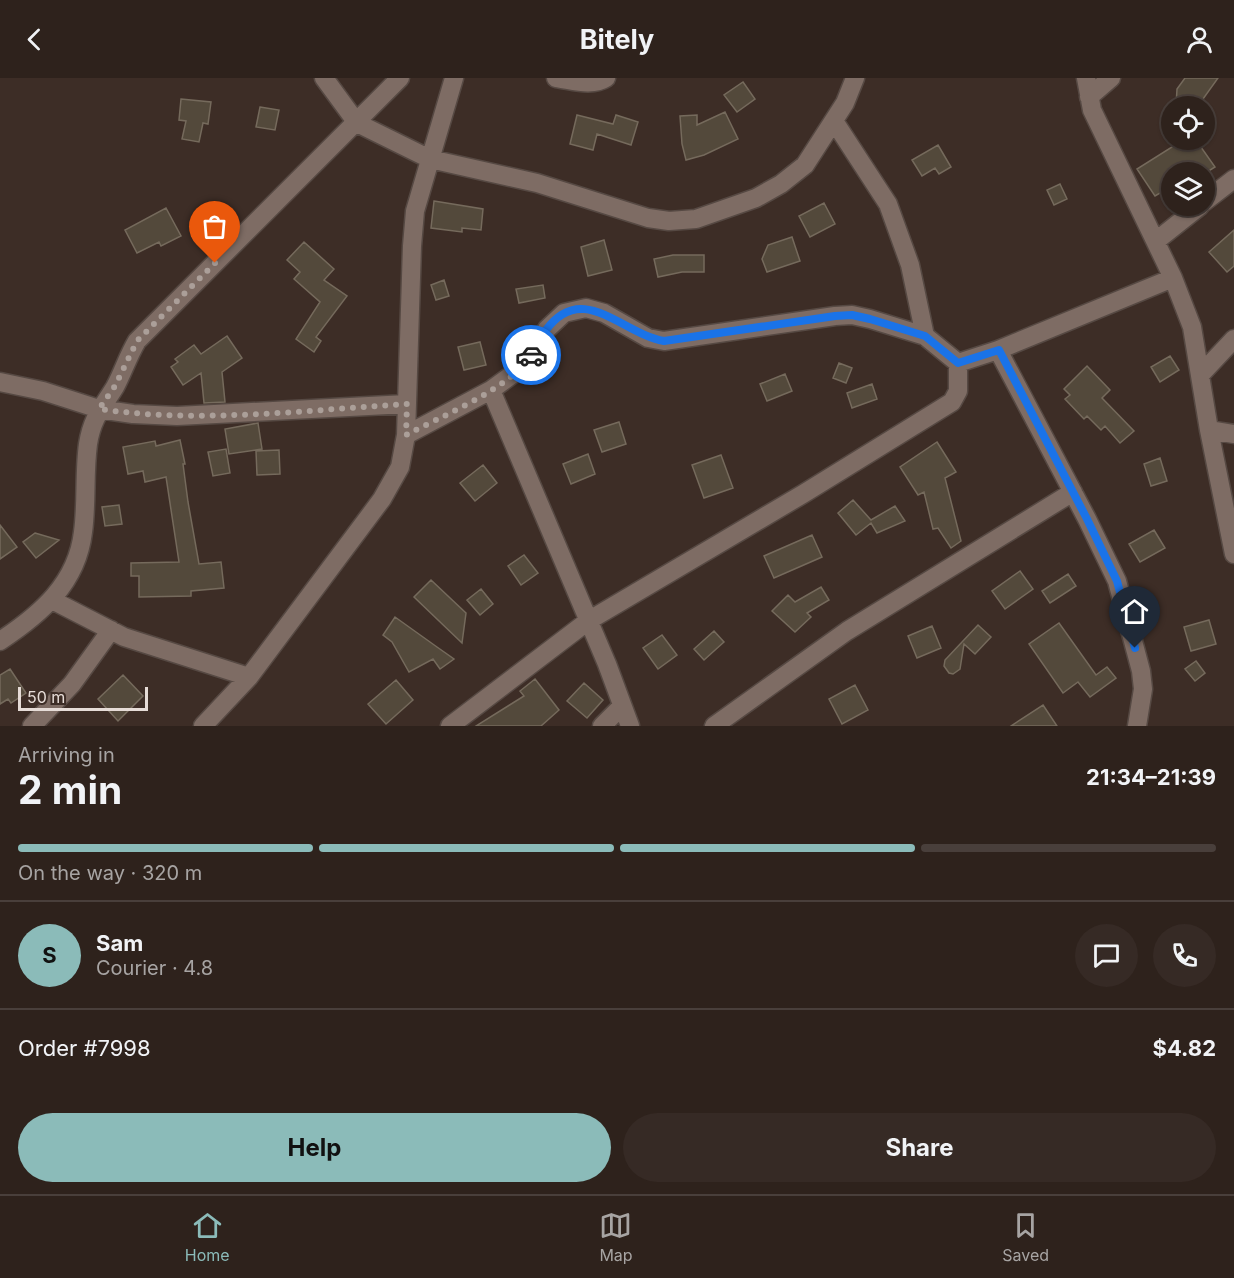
<!DOCTYPE html>
<html lang="en">
<head>
<meta charset="utf-8">
<style>
  :root { --surface:#2e221c; --page:#362a25; --text:#f1f3f6; --muted:#a7a4a3; --line:#493f3b; --accent:#8bbbb9 }
  body { margin:0; font-family:Inter,sans-serif; background:var(--page); color:var(--text); height:100vh; display:flex; flex-direction:column; font-size:22px; white-space:nowrap }
  * { box-sizing:border-box; margin:0 }
  p { font-size:20px; color:var(--muted) }
  .icon { flex:none; width:33px; height:33px; fill:none; stroke:currentColor; stroke-width:2; stroke-linecap:round; stroke-linejoin:round }
  .map { position:relative; height:648px; overflow:hidden }
  .side { display:flex; flex-direction:column; background:var(--surface); flex:1 }
  .side>* { flex:none }
  .buttons { position:absolute; left:1161px; top:18px; display:grid; gap:12px }
  .buttons a { display:grid; place-items:center; width:54px; height:54px; border-radius:50%; background:var(--surface); box-shadow:0 2px 4px #0004,0 0 0 2px var(--line); font-size:30px }
  .scale { position:absolute; left:18px; bottom:15px; width:130px; box-sizing:border-box; padding-left:6px; border:3px solid #e6dcd7; border-top:0; font-size:16px; line-height:21px; white-space:nowrap; color:#e6dcd7; -webkit-text-stroke:4px #3d2d26; paint-order:stroke }
  .pin { position:absolute; display:grid; place-items:center; width:51px; height:51px; color:#fff; margin:-62px -26px; border-radius:50% 50% 50% 0; rotate:-45deg; box-shadow:0 0 6px #0007 }
  .pin .icon { rotate:45deg }
  .courier { position:absolute; display:grid; place-items:center; width:60px; height:60px; margin:-30px; border:4px solid #1a73e8; border-radius:50%; background:#fff; color:#222; box-shadow:0 2px 8px #0007 }
  .summary em { font-style:normal; font-weight:700 }
  .summary div { display:flex; flex-direction:column-reverse }
  .summary { display:flex; align-items:center; justify-content:space-between; height:102px; padding:0 18px }
  h1 { font-size:39px; font-weight:700; line-height:45px }
  .bar { display:grid; grid-template-columns:repeat(4,1fr); gap:9px 6px; align-content:center; height:72px; padding:0 18px }
  .bar i { height:8px; border-radius:4px; background:var(--line) }
  .bar .selected { background:var(--accent) }
  .bar p { grid-column:span 4 }
  .line { display:flex; align-items:center; gap:15px; padding:0 18px; border-top:2px solid var(--line) }
  .line div { flex:1 }
  .round { display:grid; place-items:center; flex:none; width:63px; height:63px; border-radius:32px; background:var(--page) }
  .primary-button { display:flex; gap:12px; margin-top:auto; padding:12px 18px }
  .primary-button a { flex:1; height:69px; border-radius:36px; background:var(--accent); color:#111; font-size:24px; font-weight:700; line-height:69px; text-align:center }
  .primary-button a+a { background:var(--page); color:var(--text) }
  header { display:flex; justify-content:space-between; align-items:center; height:78px; padding:0 18px; background:var(--surface); font-size:27px; font-weight:700 }
  .dock { display:flex; justify-content:space-around; align-items:center; height:84px; border-top:2px solid var(--line); background:var(--surface); font-size:16px; color:var(--muted) }
  .dock a { display:grid; justify-items:center; gap:3px }
  .dock .selected { color:var(--accent) }
  .map>svg:first-child { display:block }
  .building { fill:#53493b; stroke:#756a5c; stroke-width:1.5 }
  .lines { fill:none; stroke-linecap:round; stroke-linejoin:round }
  .minor-casing { stroke:#564943; stroke-width:21 }
  .minor { stroke:#7e6c64; stroke-width:18 }
  .done { stroke:#ab9f99; stroke-width:6; stroke-dasharray:0 10.8 }
  .route { stroke:#1a73e8; stroke-width:8 }
</style>
</head>
<body>
<header><svg class="icon" aria-label="back" viewBox="0 0 24 24"><path d="M15 5l-7 7 7 7"/></svg>Bitely<svg class="icon" aria-label="person" viewBox="0 0 24 24"><circle cx="12" cy="8" r="4"/><path d="M4 21q1-7 8-7t8 7"/></svg></header>
<div class="map">
<svg width="1234" height="648" viewBox="0 0 1234 648">
  <rect width="100%" height="100%" fill="#3d2d26"/>
  <!-- building -->
  <path class="building" d="M1185 0H1218L1198 28H1176L1177 11Z
    M743 4 755 21 737 34 724 17Z
    M181 21 211 24 208 46 203 45 199 64 182 61 186 43 179 42Z
    M260 29 279 32 275 52 256 49Z
    M725 34 738 61 704 77 686 82 682 66 680 38 697 37V47Z
    M577 37 613 46 616 37 638 44 631 67 597 56 593 72 570 66Z
    M1183 62H1196L1215 89 1207 94H1172V108L1155 118 1137 91Z
    M938 67 951 89 939 96 935 90 922 98 912 82Z
    M1060 106 1067 121 1054 127 1047 112Z
    M434 123 483 131 481 152 462 150V154L431 150Z
    M824 125 835 146 810 159 799 138Z
    M166 130 181 158 161 168 159 164 137 175 125 152Z
    M1234 152V188L1227 194 1209 174Z
    M792 159 800 183 767 194 762 181 768 167Z
    M604 162 612 192 588 198 581 169Z
    M304 164 334 191 324 202 347 218 316 259 321 263 314 274 296 261 320 224 294 201 300 194 287 182Z
    M673 177H704V194H682L658 199 654 181Z
    M444 202 449 218 436 222 431 207Z
    M543 207 545 220 519 225 516 211Z
    M227 258 242 280 222 294 225 324 204 325 201 295 183 307 171 289 178 284 175 281 194 267 201 276Z
    M480 264 486 287 464 292 458 269Z
    M1170 278 1179 292 1160 304 1151 289Z
    M839 285 852 290 846 305 833 300Z
    M1087 288 1110 312 1102 320 1134 353 1120 365 1105 348 1101 352 1087 338 1084 341 1065 321 1070 317 1064 311Z
    M785 296 792 313 767 323 760 306Z
    M872 306 877 321 852 330 847 315Z
    M619 344 626 366 602 374 594 352Z
    M258 345 262 371 229 376 225 351Z
    M180 362 185 386H183L188 424 199 486 221 484 224 510 191 513V518L139 519V498H131V485L179 484 166 399 145 404 143 393 128 396 123 369 155 363 156 368Z
    M937 364 956 394 945 400 961 463 951 470 938 450 933 451 924 414 918 417 900 389Z
    M226 371 230 395 213 398 208 374Z
    M279 372 280 396 257 397 256 373Z
    M588 376 595 396 571 406 563 386Z
    M721 377 733 410 704 420 692 387Z
    M1160 380 1167 403 1151 408 1144 386Z
    M483 387 497 405 475 423 460 405Z
    M853 422 871 442 895 428 905 443 877 455 871 445 856 457 838 435Z
    M119 427 122 446 105 448 102 429Z
    M0 447 17 469 0 481Z
    M1154 452 1165 470 1140 484 1129 466Z
    M35 455 59 462 36 480 23 464Z
    M812 457 822 479 774 500 764 478Z
    M524 477 538 495 521 507 508 488Z
    M1020 493 1033 511 1005 531 992 513Z
    M1068 496 1076 508 1050 525 1042 513Z
    M431 502 466 535 462 565 414 519Z
    M821 509 829 522 807 535 811 539 795 554 772 533 788 517 795 524Z
    M481 511 493 526 480 537 467 522Z
    M395 539 437 569 454 581 440 591 433 581 409 594 392 564 383 557Z
    M1209 542 1216 566 1191 573 1184 549Z
    M1059 545 1096 597 1107 589 1116 600 1090 619 1078 604 1063 615 1029 566Z
    M978 547 991 559 975 576 964 566 960 591 953 596 949 595 944 588 945 582Z
    M932 548 941 570 917 580 908 558Z
    M714 553 724 564 704 582 694 571Z
    M662 557 677 577 658 591 643 570Z
    M1196 583 1205 595 1195 603 1185 591Z
    M10 591 26 615 11 625 8 621 0 626V597Z
    M123 597 143 618 118 643 98 621Z
    M535 601 559 632 541 648H476L524 618 520 613Z
    M396 602 413 622 386 646 368 626Z
    M584 605 603 622 587 640 567 623Z
    M855 607 868 632 842 646 829 621Z
    M1043 627 1057 648H1011Z"/>
  <g class="lines">
    <!-- minor casing -->
    <g class="minor-casing">
      <path id="minor" d="M324 0 357 45 430 81 537 105 648 140 669 143 696 141 756 120 781 106 805 87 845 25 855 0
        M556 0C572 2 592 9 606 0
        M1086 0 1092 32 1173 200 1192 249 1209 352 1234 476
        M1089 19 1111 0
        M834 43 888 126 910 187 925 258
        M1204 124 1234 101
        M1156 163 1200 128
        M998 272 1087 441 1117 503 1141 593 1143 611 1137 648
        M1201 296 1234 261
        M0 304 43 313 99 331 133 336 177 338 407 326
        M491 312 607 586 630 648
        M1209 352 1234 356
        M406 357 491 312 524 288 547 251 564 235 586 230 604 235 648 260 664 263 835 238 852 237 870 241 925 258 958 285 998 272 1173 200
        M52 522 124 559 249 599
        M0 563C41 536 77 505 83 454 87 425 84 395 88 366 92 340 102 330 115 309 123 294 128 278 137 263L400 0
        M32 648 72 606 111 552
        M203 648 249 599 382 421 400 389 406 357 412 168 415 133 454 0
        M450 648 588 543 803 416 952 324 958 313V285
        M602 648 622 628
        M714 648 847 553 1073 414"/>
    </g>
    <!-- minor -->
    <use href="#minor" class="minor"/>
  </g>
  <g class="lines">
    <!-- done -->
    <path class="done" d="M215 185 137 263 115 308 99 331C200 346 305 332 407 326L406 357C442 338 511 310 531 277"/>
    <!-- route -->
    <path class="route" d="M531 277C536 269 540 260 546 252 583 202 622 256 664 263L835 238 852 237 870 241 925 258 958 285 999 272 1087 441 1117 503 1135 570"/>
  </g>
</svg>
<div class="buttons">
<a><svg class="icon" aria-label="locate" viewBox="0 0 24 24"><circle cx="12" cy="12" r="6"/><path d="M12 2v4M12 18v4M2 12h4M18 12h4"/></svg></a>
<a><svg class="icon" aria-label="layers" viewBox="0 0 24 24"><path d="M12 4l9 5-9 5-9-5zM3 14l9 5 9-5"/></svg></a>
</div>
<div class="scale">50 m</div>
<div class="pin" style="left:215px;top:185px;background:#ea580c"><svg class="icon" aria-label="bag" viewBox="0 0 24 24"><path d="M5 8h14l-1 12H6zM9 8a3 3 0 0 1 6 0"/></svg></div>
<div class="pin" style="left:1135px;top:570px;background:#1f2937"><svg class="icon" aria-label="home" viewBox="0 0 24 24"><path d="M3 11l9-7 9 7M6 9v11h12V9"/></svg></div>
<div class="courier" style="left:531px;top:277px"><svg class="icon" aria-label="car" viewBox="0 0 24 24"><path d="M5 17H2v-5l4-1 3-4h7l3 4 3 1v5h-3M9 17h6M6 11h13"/><circle cx="7" cy="17" r="2"/><circle cx="17" cy="17" r="2"/></svg></div>
</div>
<section class="side">
<div class="summary"><div><h1>2 min</h1><p>Arriving in</p></div><em>21:34–21:39</em></div>
<div class="bar"><i class="selected"></i><i class="selected"></i><i class="selected"></i><i></i><p>On the way · 320 m</p></div>
<div class="line" style="height:108px"><b class="round" style="background:var(--accent);color:#111">S</b><div><b>Sam</b><p>Courier · 4.8</p></div><a class="round"><svg class="icon" aria-label="chat" viewBox="0 0 24 24"><path d="M4 5h16v11H9l-5 4z"/></svg></a><a class="round"><svg class="icon" aria-label="phone" viewBox="0 0 24 24"><path d="M5 4h4l2 5-3 2q2 4 5 5l2-3 5 2v4C11 20 4 13 5 4z"/></svg></a></div>
<div class="line" style="height:78px"><div>Order #7998</div><b>$4.82</b></div>
<div class="primary-button"><a>Help</a><a>Share</a></div>
</section>
<nav class="dock">
<a class="selected"><svg class="icon" aria-label="home" viewBox="0 0 24 24"><path d="M3 11l9-7 9 7M6 9v11h12V9"/></svg>Home</a>
<a><svg class="icon" aria-label="map" viewBox="0 0 24 24"><path d="M3 6l6-2 6 2 6-2v14l-6 2-6-2-6 2zM9 4v14M15 6v14"/></svg>Map</a>
<a><svg class="icon" aria-label="saved" viewBox="0 0 24 24"><path d="M7 4h10v16l-5-4-5 4z"/></svg>Saved</a>
</nav>
</body>
</html>
